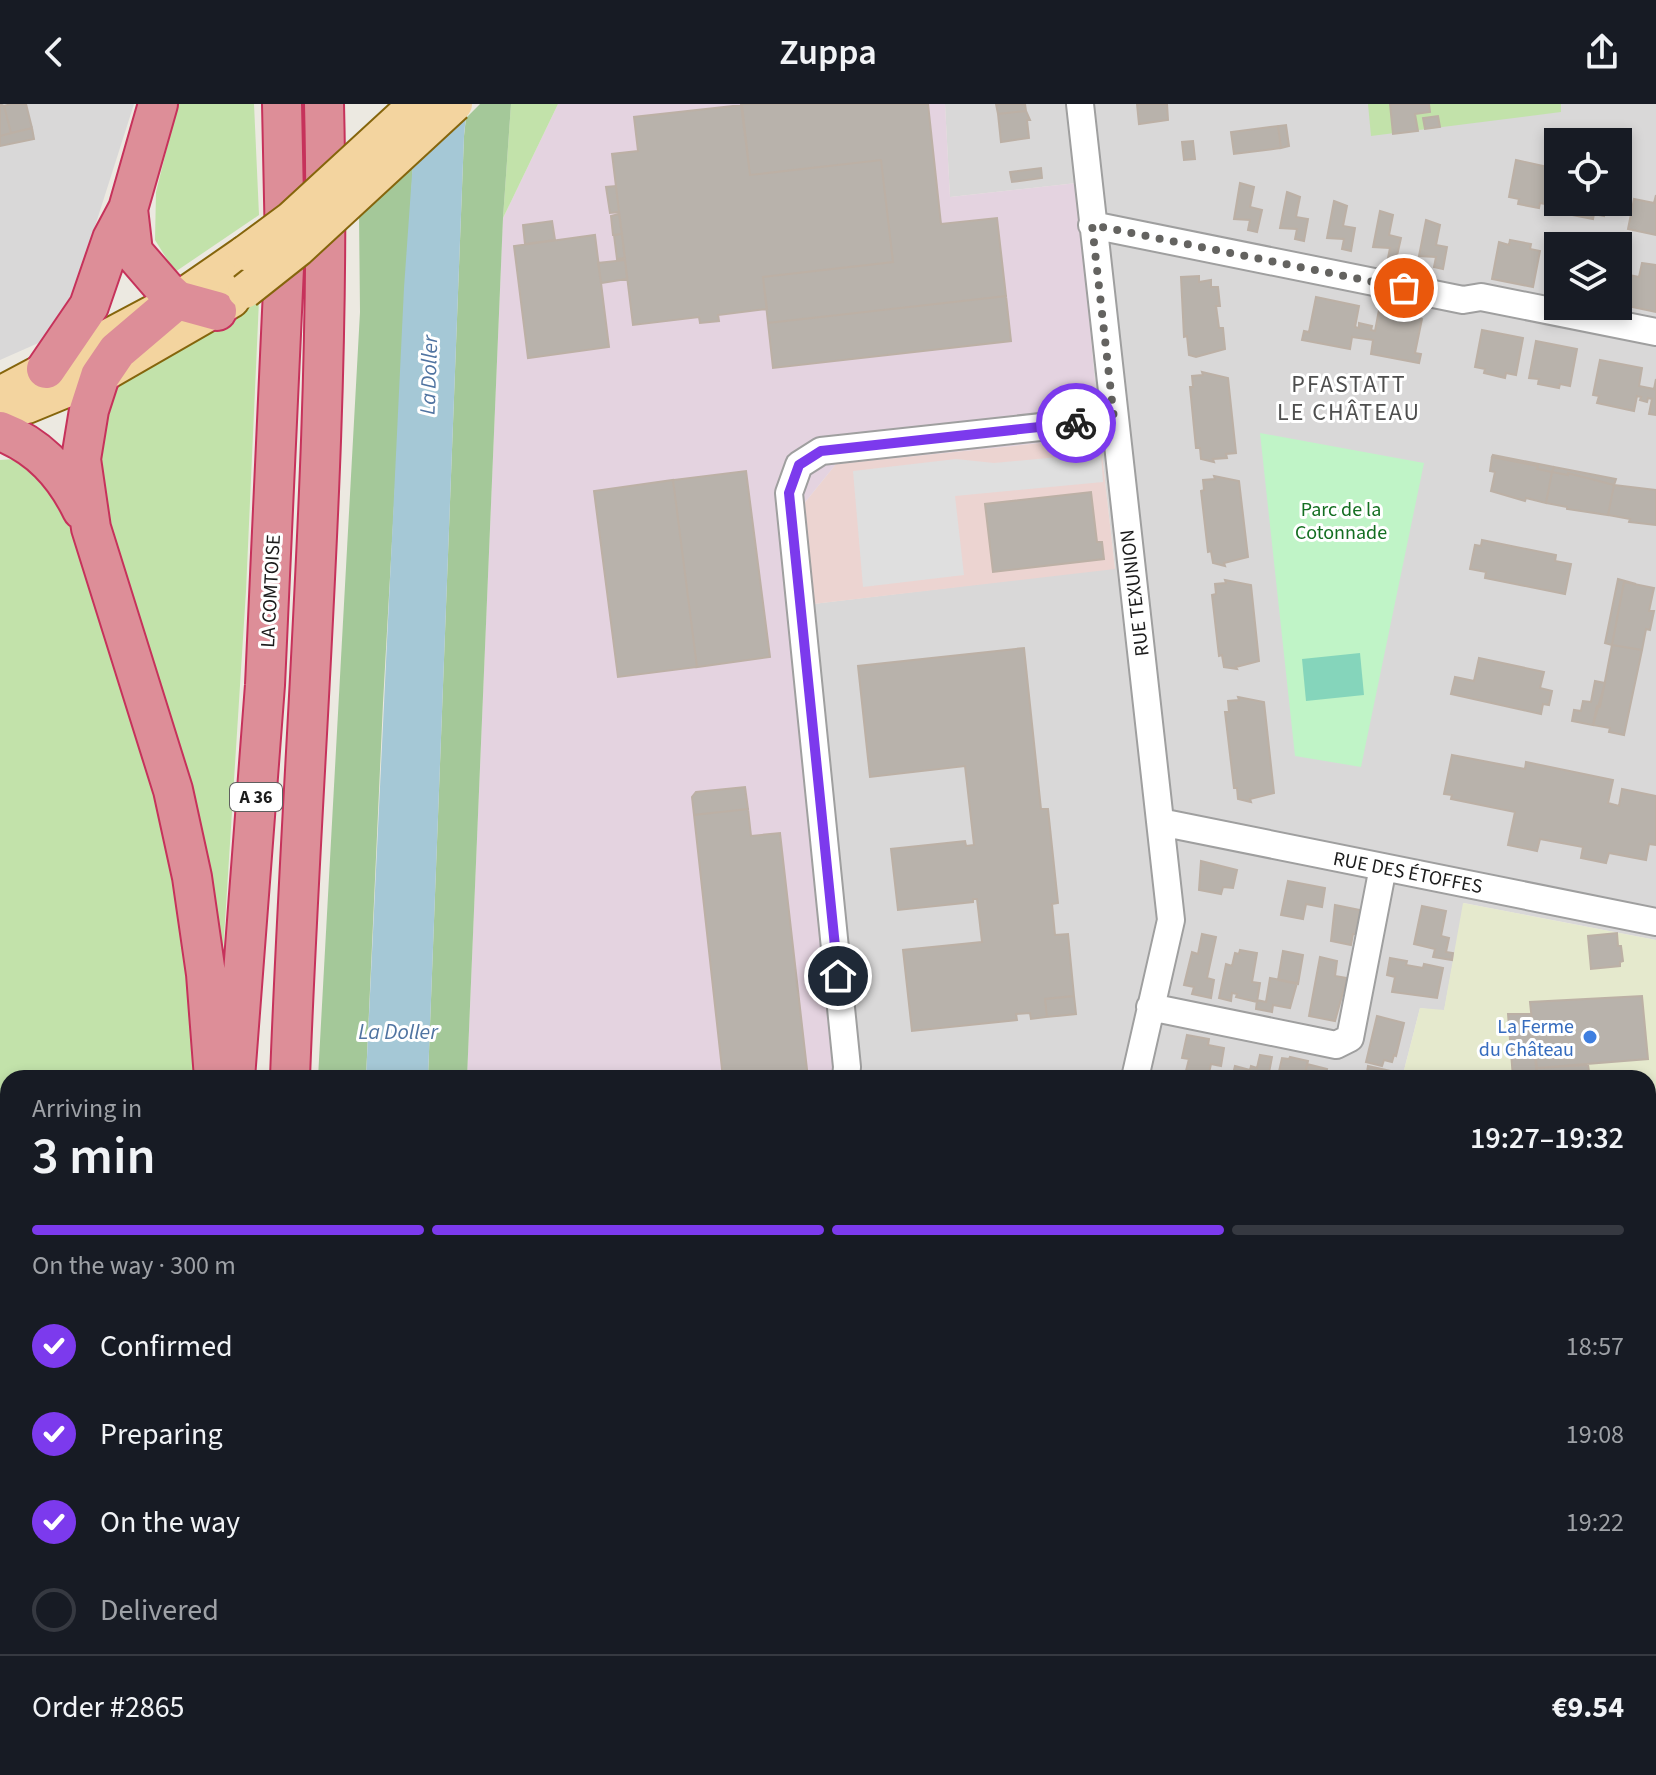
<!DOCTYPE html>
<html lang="en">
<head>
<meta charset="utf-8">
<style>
  :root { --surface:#171b24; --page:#20242c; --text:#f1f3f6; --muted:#9ea1a6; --line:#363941; --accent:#7c3aed }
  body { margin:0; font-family:"Source Sans 3",sans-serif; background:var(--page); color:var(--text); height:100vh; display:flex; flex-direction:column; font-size:30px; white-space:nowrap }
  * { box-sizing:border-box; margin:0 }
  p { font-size:26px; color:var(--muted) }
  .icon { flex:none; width:44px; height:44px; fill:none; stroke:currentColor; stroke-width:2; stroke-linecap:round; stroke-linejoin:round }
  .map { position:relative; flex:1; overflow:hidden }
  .panel { position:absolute; left:0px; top:966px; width:1656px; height:706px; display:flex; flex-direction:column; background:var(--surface); border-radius:24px 24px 0 0; box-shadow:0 4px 12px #0003 }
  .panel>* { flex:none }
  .tools { position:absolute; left:1544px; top:24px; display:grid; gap:16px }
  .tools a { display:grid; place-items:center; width:88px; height:88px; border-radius:0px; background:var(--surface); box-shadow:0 4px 12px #0003; font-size:40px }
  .pin { position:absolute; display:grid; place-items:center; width:68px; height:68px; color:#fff; margin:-34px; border:4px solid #fff; border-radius:50%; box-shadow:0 2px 8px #0007 }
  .courier { position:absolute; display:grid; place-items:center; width:80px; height:80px; margin:-40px; border:6px solid #7c3aed; border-radius:50%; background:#fff; color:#222; box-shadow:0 2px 10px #0007 }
  .overview em { font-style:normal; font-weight:600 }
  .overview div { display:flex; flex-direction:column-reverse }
  .overview { display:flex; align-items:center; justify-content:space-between; height:136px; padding:0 32px }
  h1 { font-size:52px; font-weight:600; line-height:60px }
  .bar { display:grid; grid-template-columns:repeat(4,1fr); gap:12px 8px; align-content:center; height:96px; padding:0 32px }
  .bar i { height:10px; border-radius:6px; background:var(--line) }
  .bar .on { background:var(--accent) }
  .bar p { grid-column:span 4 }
  .line { display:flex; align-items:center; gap:20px; padding:0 32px; border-top:2px solid var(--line) }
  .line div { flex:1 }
  ol { padding:0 32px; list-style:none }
  li { display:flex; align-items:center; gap:24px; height:88px }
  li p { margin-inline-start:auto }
  li .icon { padding:8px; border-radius:50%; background:var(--accent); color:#fff; stroke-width:4 }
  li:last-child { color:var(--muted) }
  li i { width:44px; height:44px; border:4px solid var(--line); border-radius:50% }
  header { display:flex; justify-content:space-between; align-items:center; height:104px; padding:0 32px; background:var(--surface); font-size:36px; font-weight:600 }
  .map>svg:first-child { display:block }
  .residential { fill:#d9d8d8; fill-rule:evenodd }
  .commercial { fill:#ecd4d1 }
  .industrial { fill:#e4d3e0 }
  .farmland { fill:#e5e9cd }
  .grass { fill:#c2e2aa }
  .forest { fill:#a4c899 }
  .park { fill:#c0f4c7 }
  .pitch { fill:#85d5bb }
  .parking { fill:#dfdfdf }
  .water { fill:#a5c8d6 }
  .building { fill:#b8b2ab; stroke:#bcb0a5; stroke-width:2 }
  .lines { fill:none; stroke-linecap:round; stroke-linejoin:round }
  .minor-casing { stroke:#9f9f9f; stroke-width:30 }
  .major-casing { stroke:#85650c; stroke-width:38 }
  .highway-casing { stroke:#c6325b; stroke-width:42 }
  .minor { stroke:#fff; stroke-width:26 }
  .major { stroke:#f3d49f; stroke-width:34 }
  .highway { stroke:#dd8e98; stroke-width:38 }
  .major-bridge-casing { stroke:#85650c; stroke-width:38; stroke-linecap:butt }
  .major-bridge { stroke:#f3d49f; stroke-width:34 }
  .done { stroke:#646360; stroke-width:8; stroke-dasharray:0 14.4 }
  .route { stroke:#7c3aed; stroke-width:10 }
  .shop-dot { fill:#3f7fe0; stroke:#fff; stroke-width:3 }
  .labels { text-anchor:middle; stroke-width:6; stroke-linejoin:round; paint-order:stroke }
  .shield { fill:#fff; stroke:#5f5f5f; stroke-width:2 }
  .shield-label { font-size:18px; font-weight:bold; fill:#1b1b1b }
  .park-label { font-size:20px; fill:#146e21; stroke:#fff }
  .street-label { font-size:20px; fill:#1b1b1b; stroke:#fff }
  .shop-label { font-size:20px; fill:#366cbe; stroke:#fff; text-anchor:end }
  .water-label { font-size:22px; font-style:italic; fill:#5074a1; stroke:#fff }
  .quarter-label { font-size:24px; letter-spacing:2px; fill:#4e4e4e; stroke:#fff }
</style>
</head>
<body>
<header><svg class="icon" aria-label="back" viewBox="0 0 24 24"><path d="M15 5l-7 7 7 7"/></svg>Zuppa<svg class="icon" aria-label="share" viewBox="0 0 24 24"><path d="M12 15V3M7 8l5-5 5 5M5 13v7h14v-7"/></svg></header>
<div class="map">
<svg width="1656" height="1671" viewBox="0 0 1656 1671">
  <rect width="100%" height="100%" fill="#ece9e1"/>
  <!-- residential -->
  <path class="residential" d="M0 0H134L61 229 0 256Z
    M945 0H1656V836L1464 799 1444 907 1420 904 1402 974H862L813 500 1115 464 1100 333 1077 79 950 93ZM1558 38H1618V98H1558ZM1558 142H1618V202H1558Z"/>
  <!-- commercial -->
  <path class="commercial" d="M1100 333 1115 465 813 500 802 402 836 360Z"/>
  <!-- industrial -->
  <path class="industrial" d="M558 0H945L950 93 1077 79 1100 333 836 360 802 402 862 974H467L503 114Z
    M0 1507 8 1592V1664H15L16 1671H0Z
    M466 1664H1304L1303 1671H466Z"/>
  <!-- farmland -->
  <path class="farmland" d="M1463 799 1656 836V1671H1303L1304 1664H1648V974H1402L1420 904 1444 906Z"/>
  <!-- grass -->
  <path class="grass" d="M178 0H254L259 111 175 168 155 136 156 88Z
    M511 0H558L503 114Z
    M1368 0H1561V8L1371 32Z
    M259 196 246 487 222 865 163 588 100 408 92 348 105 286Z
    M14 355 61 386 167 713 201 974H8V1592L0 1507V356Z
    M15 1664H204V1671H16Z"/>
  <!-- forest -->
  <path class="forest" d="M480 0H511L503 114 467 974H428L464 32 466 14Z
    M413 60 383 599 366 974H318L360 208 359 109Z"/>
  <!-- park -->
  <path class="park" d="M1260 329 1424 359 1361 663 1295 652Z"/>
  <!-- pitch -->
  <path class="pitch" d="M1360 549 1364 591 1306 597 1302 555Z"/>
  <!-- parking -->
  <path class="parking" d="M1101 349 1103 378 955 392 964 471 863 483 853 367 956 355 994 359Z"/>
  <!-- water -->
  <path class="water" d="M417 0H467L464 32 428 974H366L404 184Z"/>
  <!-- building -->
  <path class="building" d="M0 0 4 2 11 29 0 32Z
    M11 0H26L32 24 11 29 4 2Z
    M928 0 941 120 997 114 1006 192 768 219 763 173 893 158 881 56 750 71 741 0Z
    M996 0H1025L1026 7 998 10Z
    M1137 0H1167L1168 16 1139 20Z
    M1390 0H1429L1430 8 1415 10 1418 27 1393 30Z
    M742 1 750 71 881 56 893 158 763 173 767 205 718 211 719 217 700 219 699 213 633 221 612 50 638 47 634 13Z
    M1026 7 1030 16H1027L1029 34 1001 38 998 10Z
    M1438 12 1440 23 1425 25 1423 14Z
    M1286 21 1289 42 1281 44 1278 22Z
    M1278 22 1281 44 1234 50 1231 28Z
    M32 24 34 35 0 42V32Z
    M1193 37 1195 55 1184 56 1182 38Z
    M1516 56 1557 65 1550 101 1540 99 1539 104 1518 100 1519 95 1509 93Z
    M1041 64 1042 74 1012 78 1010 68Z
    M1240 79 1254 83 1250 103 1262 106 1257 128 1248 126 1250 116 1234 115Z
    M616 82 619 108 610 109 606 83Z
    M1287 88 1300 93 1296 113 1308 115 1304 137 1295 135 1297 125 1280 124Z
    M1656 91V131L1628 125 1634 95 1654 99Z
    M1334 97 1347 102 1343 122 1355 124 1351 147 1342 145 1344 135 1327 134Z
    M1564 98H1605L1604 112 1594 110 1593 115 1572 111 1573 106 1563 104Z
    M1380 107 1393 111 1389 131 1401 134 1396 156 1388 154 1390 144 1373 143Z
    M619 110 622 130 613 131 611 112Z
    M1426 116 1440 121 1436 141 1447 143 1443 165 1434 163 1436 153 1419 152Z
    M552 117 555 136 525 140 523 121Z
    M622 130 625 154 617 155 614 131Z
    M595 131 609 243 528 254 514 142Z
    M1510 136 1531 140 1530 145 1540 147 1533 183 1492 175 1499 138 1509 141Z
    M1554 150H1558V188L1547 186Z
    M625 156 627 175 601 179 598 159Z
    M1642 159 1656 161V208L1618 200 1619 169 1639 173Z
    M1199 172V178L1211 176V183H1218L1220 202H1216L1219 224H1223L1225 245 1196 253 1189 251 1187 232 1184 233 1181 173Z
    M1006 192 1011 237 773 264 768 219Z
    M1316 193 1359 202 1355 223 1359 224V219L1372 222 1371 226 1375 227 1379 206 1422 215 1415 249 1421 250 1419 259 1371 250 1373 236 1352 233 1350 245 1302 236 1304 227 1309 228Z
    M1482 226 1523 234 1516 271 1506 269 1505 274 1484 269 1485 265 1475 263Z
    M1536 237 1577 245 1570 282 1560 280 1559 284 1538 280 1539 275 1529 274Z
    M1600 256 1642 264 1639 282 1654 285 1656 275V311L1649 310 1652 295 1648 294 1647 298 1640 296 1641 293 1637 292 1634 307 1597 299 1599 292 1593 291Z
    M1202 268 1228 274 1236 349 1226 350 1227 354 1213 355 1214 358 1201 355 1200 344H1196L1190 283H1193L1192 272 1203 271Z
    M1493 351 1554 363 1552 368 1537 365 1538 362 1492 353Z
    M1492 353 1538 362 1537 365 1552 368 1546 399 1526 394 1525 397 1491 387 1495 368 1490 367Z
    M1554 363 1616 375 1614 381 1568 369V371L1552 368Z
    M746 367 770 553 697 563 673 376Z
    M1552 368 1568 371V369L1614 381 1608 411 1567 405V403L1546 399Z
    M1214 372 1239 377 1248 453 1224 459 1225 462 1213 459 1211 447 1208 448 1201 387 1204 386 1203 376 1215 375Z
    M673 376 697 563 618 573 594 387Z
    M1614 381 1656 386V421L1629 418 1630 415 1608 411Z
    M1091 388 1097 438H1102L1104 455 993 468 985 400Z
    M1482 436 1556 451 1555 457 1571 460 1565 490 1485 474 1486 468 1470 465 1475 441 1481 442Z
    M1618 475 1636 480 1624 478 1612 541 1605 539Z
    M1225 476 1251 481 1259 557 1236 563 1237 565 1224 563 1222 551 1219 552 1212 491 1216 490 1215 480 1226 479Z
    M1624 478 1654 484 1649 507H1654L1650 526 1646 525 1642 546 1612 541Z
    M1612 541 1642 546 1624 631 1609 628 1610 624 1593 621 1597 602 1600 603Z
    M1024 544 1041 705H1048L1058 799 1052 800 1055 831 1068 830 1074 892 1045 895 1047 913 1031 915 1030 909 1016 910 1017 916 912 927 903 846 982 838 977 795H973V798L898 806 891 745 965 737 966 742 974 741 965 662 870 673 858 562Z
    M1479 554 1544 568 1540 584 1552 587 1549 601 1543 600 1541 610 1451 590 1455 573 1474 577Z
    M1595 577 1605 579 1593 621 1572 617 1574 606 1581 607 1583 597 1591 598Z
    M1238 593 1264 598 1274 689 1250 695 1251 698 1238 695 1237 684H1234L1225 608H1229L1228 597 1239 596Z
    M1452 651 1525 665 1526 658 1613 676 1608 699 1619 702 1622 685 1656 692V741L1649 740 1646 756 1609 749 1606 759 1581 754 1583 743 1540 735 1537 747 1508 741 1515 708 1451 695 1452 691 1444 690Z
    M745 683 748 705 694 711 692 693 696 688Z
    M748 705 751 732 780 729 808 974H723L694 711Z
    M1201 757 1237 766 1233 784 1223 783 1221 790 1199 786Z
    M1288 777 1325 784 1322 803 1306 800 1303 815 1281 811Z
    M1335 801 1360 806 1356 830H1353L1351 841 1331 837Z
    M1422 802 1446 807 1441 832 1449 834 1446 848 1453 849 1452 856 1433 853 1435 845 1414 840Z
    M1617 829 1618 842H1621L1623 857 1620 858V862L1591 865 1588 832Z
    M1202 830 1216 833 1207 874 1214 876 1211 894 1192 890 1194 883 1184 881 1192 848 1198 850Z
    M1240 846 1257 849 1252 878 1260 879 1257 898 1236 893 1237 890 1232 889 1231 897 1219 894 1226 860 1232 862 1235 849 1239 850Z
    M1283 847 1303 851 1298 880 1278 876Z
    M1320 853 1337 857 1335 872 1347 874 1335 917 1309 912Z
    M1390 854 1407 857 1406 861 1423 864 1424 860 1443 864 1437 894 1392 888 1395 873 1387 871Z
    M1270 874 1297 879 1290 904 1273 901 1272 908 1256 905 1257 896 1266 898Z
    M1074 892 1076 910 1047 913 1045 895Z
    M1642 892 1648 955 1537 964 1530 898Z
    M1508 910H1531L1537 974H1513Z
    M1377 912 1404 919 1396 952 1394 951 1392 958 1384 956 1382 962 1366 958Z
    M1187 931 1209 935 1208 941 1224 944 1221 962 1211 960 1208 974 1185 971 1189 955 1182 954Z
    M1260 951 1272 953 1268 974H1232L1235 962 1250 966 1251 962 1257 964Z
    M1290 953 1308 957 1304 974 1278 972 1282 954 1289 955Z
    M1307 960 1327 965 1325 974H1304Z
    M1588 961 1590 974H1537V964Z
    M1368 962 1400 969 1399 974H1372L1374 970 1367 968Z
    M1648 1326 1656 1327 1655 1392 1648 1390Z
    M1648 1426 1656 1428V1533L1648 1531Z
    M905 1664H953L951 1671Z
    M1228 1664H1250L1253 1665 1252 1671H1222V1667L1228 1668Z"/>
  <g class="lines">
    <!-- minor casing -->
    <g class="minor-casing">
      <path id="minor" d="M1080 0 1171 816 1135 974
        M1092 121 1463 196 1481 193 1656 228
        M1160 718 1656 818
        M1150 903 1336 941 1350 934 1383 763
        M846 974 847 963 789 389 799 361 821 347 1114 315
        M984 1664V1671
        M1286 1671 1288 1664"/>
    </g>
    <!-- major casing -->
    <g class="major-casing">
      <path id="major" d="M0 290 177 196 245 149
        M0 308 27 302 100 272 232 196"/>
    </g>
    <!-- highway casing -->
    <g class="highway-casing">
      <path id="highway" d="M128 105 133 148 165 185 177 196 217 207
        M177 196 117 247 100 272 89 306 81 355 91 424 173 686 192 773 206 870 214 974
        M46 265 89 202 112 135 128 105 158 0
        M0 327C39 342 64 369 82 406
        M235 974 265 581 285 142 282 0
        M290 974C302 650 332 325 324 0
        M233 1664V1671
        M289 1664V1671"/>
    </g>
    <!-- minor -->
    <use href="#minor" class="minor"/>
    <!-- major -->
    <use href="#major" class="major"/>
    <!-- highway -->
    <use href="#highway" class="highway"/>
    <!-- major-bridge casing -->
    <g class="major-bridge-casing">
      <path id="major-bridge" d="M245 149 291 115 416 0
        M245 187 298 145 455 0"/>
    </g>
    <!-- major-bridge -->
    <use href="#major-bridge" class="major-bridge"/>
  </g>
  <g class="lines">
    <!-- done -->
    <path class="done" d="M1076 319 1114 315 1092 121 1404 184"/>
    <!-- route -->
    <path class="route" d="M838 872 789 389 799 361 821 347 1076 319"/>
  </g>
  <!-- markers -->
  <circle class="shop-dot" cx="1590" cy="933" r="8"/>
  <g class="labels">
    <!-- shield labels -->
    <rect class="shield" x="230" y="679" width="52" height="28" rx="6"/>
    <g class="shield-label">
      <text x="256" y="699">A 36</text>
    </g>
    <!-- park labels -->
    <g class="park-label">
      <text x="1341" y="412">Parc de la<tspan x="1341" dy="23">Cotonnade</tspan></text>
    </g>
    <!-- street labels -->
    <g class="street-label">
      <text transform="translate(270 487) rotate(-87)" y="7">LA COMTOISE</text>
      <text transform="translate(1134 489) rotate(-97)" y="7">RUE TEXUNION</text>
      <text transform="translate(1408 768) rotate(11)" y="7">RUE DES ÉTOFFES</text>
    </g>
    <!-- shop labels -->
    <g class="shop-label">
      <text x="1574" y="929">La Ferme<tspan x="1574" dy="23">du Château</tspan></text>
    </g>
    <!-- water labels -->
    <g class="water-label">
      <text transform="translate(428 271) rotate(-88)" y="8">La Doller</text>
      <text x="398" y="935">La Doller</text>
    </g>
    <!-- quarter labels -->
    <g class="quarter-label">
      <text x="1349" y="288">PFASTATT<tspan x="1349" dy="28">LE CHÂTEAU</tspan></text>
    </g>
  </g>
</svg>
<div class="tools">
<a><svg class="icon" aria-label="locate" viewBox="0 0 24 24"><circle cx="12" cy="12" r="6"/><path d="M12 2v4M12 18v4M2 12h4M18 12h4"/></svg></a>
<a><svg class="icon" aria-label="layers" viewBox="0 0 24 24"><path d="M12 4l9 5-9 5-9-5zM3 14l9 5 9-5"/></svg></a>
</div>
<div class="pin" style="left:1404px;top:184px;background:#ea580c"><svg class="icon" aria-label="bag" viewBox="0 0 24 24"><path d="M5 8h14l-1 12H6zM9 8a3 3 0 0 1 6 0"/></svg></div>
<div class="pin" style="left:838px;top:872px;background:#1f2937"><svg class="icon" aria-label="home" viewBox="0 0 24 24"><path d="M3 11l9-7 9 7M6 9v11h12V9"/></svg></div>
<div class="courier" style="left:1076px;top:319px"><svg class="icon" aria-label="bike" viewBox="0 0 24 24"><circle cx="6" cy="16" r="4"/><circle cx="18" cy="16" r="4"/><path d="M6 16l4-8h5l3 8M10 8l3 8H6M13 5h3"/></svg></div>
<section class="panel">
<div class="overview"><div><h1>3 min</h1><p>Arriving in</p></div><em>19:27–19:32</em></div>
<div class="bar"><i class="on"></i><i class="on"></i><i class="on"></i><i></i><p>On the way · 300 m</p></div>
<ol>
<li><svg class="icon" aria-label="check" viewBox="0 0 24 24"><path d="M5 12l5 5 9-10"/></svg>Confirmed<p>18:57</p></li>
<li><svg class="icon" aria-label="check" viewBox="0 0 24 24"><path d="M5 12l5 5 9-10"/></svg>Preparing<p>19:08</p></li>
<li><svg class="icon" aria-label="check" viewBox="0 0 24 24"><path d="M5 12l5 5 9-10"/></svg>On the way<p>19:22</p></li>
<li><i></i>Delivered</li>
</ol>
<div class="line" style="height:104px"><div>Order #2865</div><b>€9.54</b></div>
</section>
</div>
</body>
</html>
